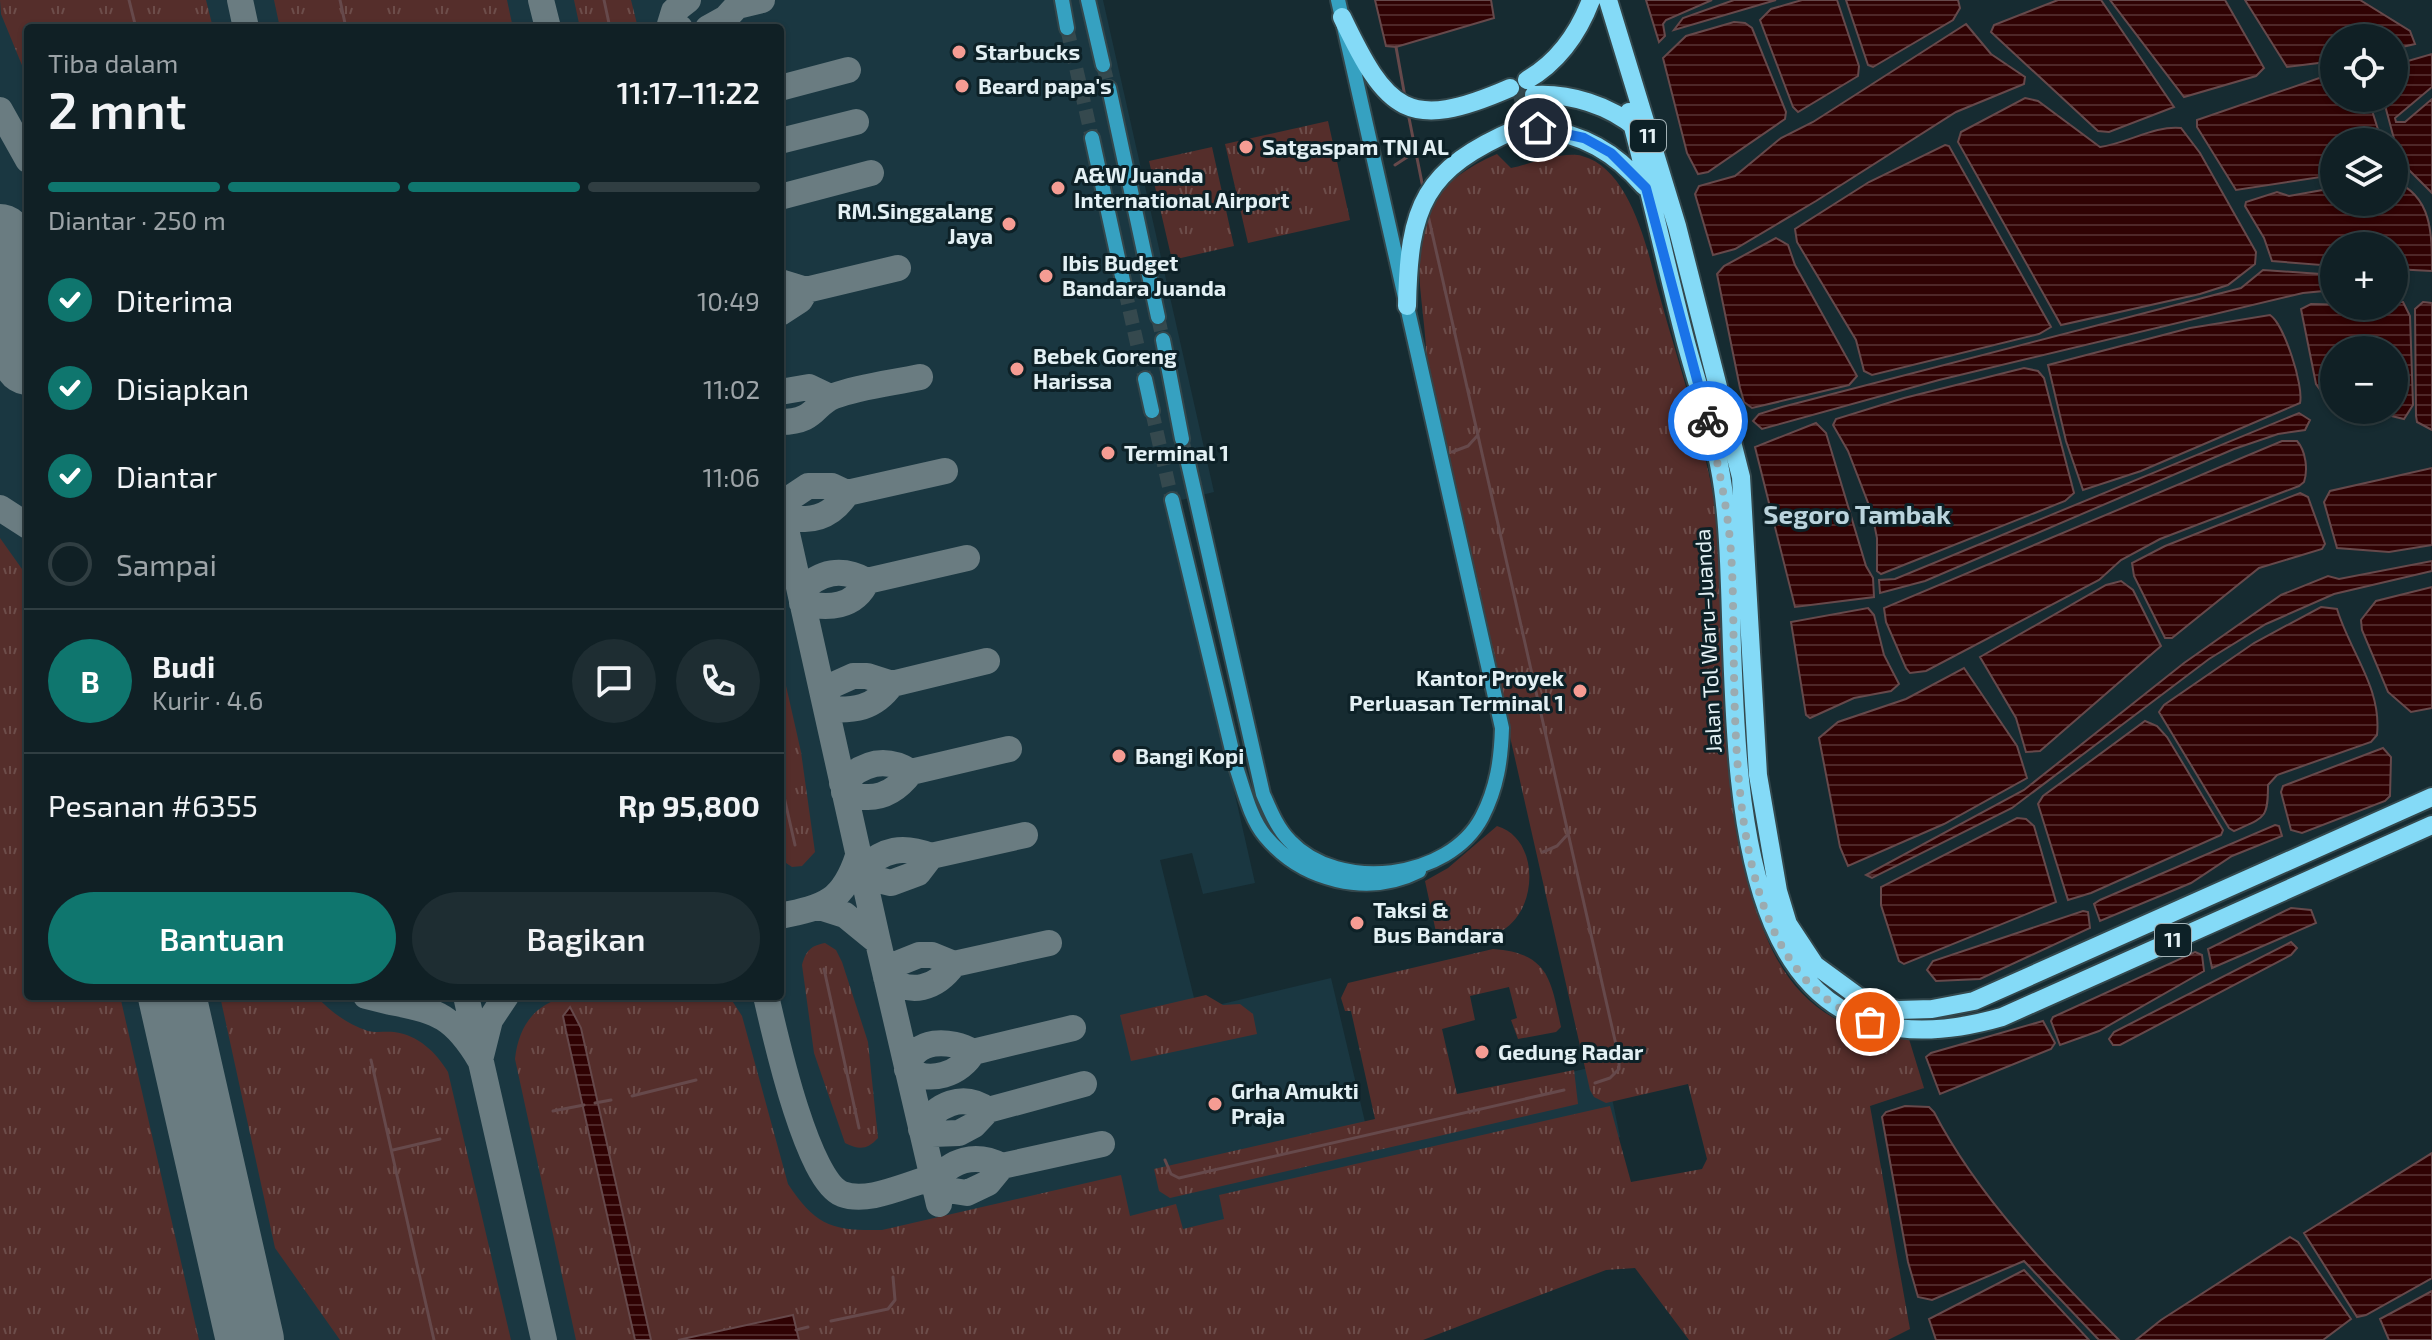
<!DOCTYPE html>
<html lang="id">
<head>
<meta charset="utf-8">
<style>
  :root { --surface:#102025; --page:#1e2d32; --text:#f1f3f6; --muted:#9ca3a7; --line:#303e42; --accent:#0f766e }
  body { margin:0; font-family:"Exo 2",sans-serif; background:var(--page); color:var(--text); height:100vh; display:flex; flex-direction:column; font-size:30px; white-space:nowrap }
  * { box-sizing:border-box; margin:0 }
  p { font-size:26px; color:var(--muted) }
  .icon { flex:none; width:44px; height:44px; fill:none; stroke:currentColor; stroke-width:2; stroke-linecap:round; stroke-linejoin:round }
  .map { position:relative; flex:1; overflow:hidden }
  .details { position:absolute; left:24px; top:24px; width:760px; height:976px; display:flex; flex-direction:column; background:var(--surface); border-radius:8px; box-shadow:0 2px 6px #0004,0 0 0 2px var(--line) }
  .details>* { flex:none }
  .buttons { position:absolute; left:2320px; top:24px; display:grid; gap:16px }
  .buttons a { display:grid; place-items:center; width:88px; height:88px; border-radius:50%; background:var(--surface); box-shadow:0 2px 6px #0004,0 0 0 2px var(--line); font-size:40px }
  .pin { position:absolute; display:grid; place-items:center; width:68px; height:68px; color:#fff; margin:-34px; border:4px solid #fff; border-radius:50%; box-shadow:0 2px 8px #0007 }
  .courier { position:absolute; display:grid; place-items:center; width:80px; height:80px; margin:-40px; border:6px solid #1a73e8; border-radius:50%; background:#fff; color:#222; box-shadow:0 2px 10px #0007 }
  .headline em { font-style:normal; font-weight:600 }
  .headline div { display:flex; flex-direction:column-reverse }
  .headline { display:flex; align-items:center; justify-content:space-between; height:136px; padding:0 24px }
  h1 { font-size:52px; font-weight:600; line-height:60px }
  .bar { display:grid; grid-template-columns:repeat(4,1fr); gap:12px 8px; align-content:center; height:96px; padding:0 24px }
  .bar i { height:10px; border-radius:6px; background:var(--line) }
  .bar .on { background:var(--accent) }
  .bar p { grid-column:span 4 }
  .line { display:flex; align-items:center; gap:20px; padding:0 24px; border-top:2px solid var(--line) }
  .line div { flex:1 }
  .round { display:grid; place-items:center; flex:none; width:84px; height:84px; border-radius:42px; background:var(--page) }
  ol { padding:0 24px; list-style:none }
  li { display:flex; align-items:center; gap:24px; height:88px }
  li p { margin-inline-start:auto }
  li .icon { padding:8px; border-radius:50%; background:var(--accent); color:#fff; stroke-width:4 }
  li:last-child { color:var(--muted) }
  li i { width:44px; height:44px; border:4px solid var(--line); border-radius:50% }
  .button { display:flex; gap:16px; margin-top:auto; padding:16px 24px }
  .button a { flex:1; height:92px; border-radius:48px; background:var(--accent); color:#fff; font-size:32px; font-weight:600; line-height:92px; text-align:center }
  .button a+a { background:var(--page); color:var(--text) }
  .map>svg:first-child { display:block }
  .built { fill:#1a3741; fill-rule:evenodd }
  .grass { fill:url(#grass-tufts) }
  .water { fill:url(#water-rules); stroke:#66494b; stroke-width:2 }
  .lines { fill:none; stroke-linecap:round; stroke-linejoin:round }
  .stream { stroke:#66494b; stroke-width:3 }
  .taxiway { stroke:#6a7c81; stroke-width:26 }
  .runway { stroke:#6a7c81; stroke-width:68 }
  .secondary-tunnel { stroke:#35494e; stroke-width:14; stroke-dasharray:14 7; stroke-linecap:butt }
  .highway-tunnel { stroke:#35494e; stroke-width:18; stroke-dasharray:18 9; stroke-linecap:butt }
  .secondary-casing { stroke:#33474c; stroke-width:18 }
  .highway-casing { stroke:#33474c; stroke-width:22 }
  .secondary { stroke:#36a1c1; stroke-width:14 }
  .highway { stroke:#84daf7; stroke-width:18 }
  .done { stroke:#9babb0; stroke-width:8; stroke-dasharray:0 14.4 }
  .route { stroke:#1a73e8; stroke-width:10 }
  .poi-dot { fill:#f59c93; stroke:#0d2127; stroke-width:3 }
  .labels { text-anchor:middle; stroke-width:6; stroke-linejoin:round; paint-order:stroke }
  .shield { fill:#0d2127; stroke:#a3b2b6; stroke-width:2 }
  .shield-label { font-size:20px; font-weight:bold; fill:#e3f0f4 }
  .poi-label { font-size:22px; font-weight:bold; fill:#e3f0f4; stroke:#0d2127; text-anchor:start }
  .street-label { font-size:22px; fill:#e3f0f4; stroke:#0d2127 }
  .quarter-label { font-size:26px; font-weight:bold; fill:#bbd4dd; stroke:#0d2127 }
</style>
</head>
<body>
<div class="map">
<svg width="2432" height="1340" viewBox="0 0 2432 1340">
  <defs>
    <pattern id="grass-tufts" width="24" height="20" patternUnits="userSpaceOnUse" patternTransform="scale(2)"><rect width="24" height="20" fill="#552e2b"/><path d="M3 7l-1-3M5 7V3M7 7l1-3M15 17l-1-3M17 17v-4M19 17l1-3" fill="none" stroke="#6d4d4a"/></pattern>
    <pattern id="water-rules" width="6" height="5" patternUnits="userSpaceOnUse" patternTransform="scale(2)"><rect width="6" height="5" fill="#300203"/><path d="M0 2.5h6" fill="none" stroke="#4e2728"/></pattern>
  </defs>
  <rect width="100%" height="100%" fill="#162b31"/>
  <!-- built -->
  <path class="built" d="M0 0H1103L1214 492 1169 503 1255 883 1203 894 1192 853 1160 860 1197 1010 1331 978 1365 1122 1605 1064 1620 1137 1135 1340H0ZM28 28H780V996H28Z"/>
  <!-- grass -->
  <path class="grass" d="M0 0H206L213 28H28V80L1 14Z
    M274 0H507L513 28H280Z
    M574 0H631L638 28H580Z
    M1328 121 1350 220 1248 243 1225 144Z
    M1212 147 1234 246 1172 260 1149 161Z
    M1497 154 1511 168C1530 164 1563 151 1582 156 1629 168 1647 246 1657 286 1681 375 1711 456 1722 549 1725 575 1722 602 1722 628 1724 701 1728 772 1741 844 1760 946 1791 1030 1909 1039L1924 1088 1870 1106 1910 1329 1888 1340H1689L1635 1268 1606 1270 1423 1340H576L515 1059C519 1025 534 1005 567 996H729L742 1016 788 1184C816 1226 832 1231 882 1230L1121 1175 1130 1216 1176 1204 1183 1229 1224 1219 1219 1195 1610 1106 1631 1182 1702 1169 1707 1159 1688 1084 1606 1103 1594 1097 1590 1090 1427 370C1426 277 1385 202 1497 154Z
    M0 538 22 569 28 594V996H120L199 1340H0Z
    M780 659 801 752 815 852 802 866 792 867 780 859Z
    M1497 826C1538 838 1539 904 1506 928 1488 940 1460 942 1439 946L1425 881 1448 868Z
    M825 943 836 950 842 962 868 1042 878 1138C867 1150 859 1150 845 1143L814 1053 802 965C806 951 810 946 825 943Z
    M1493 949C1549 953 1551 980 1561 1027L1556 1032 1518 1039 1511 1020 1517 1018 1509 987 1470 996 1475 1020 1442 1029 1457 1094 1574 1070 1578 1104 1170 1198 1159 1191 1154 1169 1375 1119 1351 1011H1345L1341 998 1348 983Z
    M1206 995 1223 1005 1240 1004 1253 1014 1257 1034 1131 1061 1120 1015Z
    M220 996H316C331 1012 347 1024 368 1031 377 1033 385 1031 394 1032 418 1035 436 1052 448 1072L511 1340H340L275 1248Z"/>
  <!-- water -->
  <path class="water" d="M1375 0H1491L1494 18 1396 47 1386 46Z
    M1646 0H1712L1666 20 1663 24 1665 36 1659 42Z
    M1734 0H1776L1674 30 1683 18Z
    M1802 0H1837L1859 66 1858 76 1798 112 1793 107 1760 20 1771 9Z
    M1846 0H1958L1960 8 1953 20 1873 67 1868 65Z
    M2058 0H2101L2174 107 2109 132 2098 131 1991 32 1994 25Z
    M2110 0H2225L2264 68 2256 76 2184 97Z
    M2245 0H2360L2410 31 2415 44 2394 49V38H2334V61L2287 67Z
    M1734 22 1745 23 1752 28 1786 112 1785 119 1708 172 1698 174 1687 153 1663 58 1686 36Z
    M1966 24 1991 54 2025 77 2024 84 1956 112 1816 201 1735 249 1713 255 1695 194 1699 186 1735 176 1781 138 1813 122Z
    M2432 54V87L2395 118 2396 122H2405L2432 99V193L2400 161 2383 98H2394V65Z
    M2334 73V98H2368L2382 142H2334V175L2236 190 2197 127V120Z
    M2025 98 2038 101 2100 147C2126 144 2155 125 2181 128L2200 153 2256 252 2255 264 2228 285 2200 294 2061 325 1958 142 1961 132Z
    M1945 145 1949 146 2051 327 2039 334 1872 375 1864 371 1856 340 1797 242 1795 229 1869 182Z
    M2394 181C2432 196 2432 233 2432 271L2394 269V246H2334V266L2272 261 2264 238 2245 206 2246 202 2277 192 2289 196 2334 188V202H2394Z
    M1776 238 1788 245 1795 265 1857 376 1849 385 1752 408 1744 402 1740 388 1717 274 1724 266Z
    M2263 270 2334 275V290L2303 293 1939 380 1762 429 1753 421 1759 414 1782 407 2241 288Z
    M2394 302H2403L2410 316 2413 405 2404 419 2367 410H2394V350H2334V401L2326 398 2316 384 2301 309 2311 304 2394 306Z
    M2423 302 2432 303V430L2417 422 2416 416 2415 309Z
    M2270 315C2284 324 2304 386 2300 403L2141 471 2083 490 2066 441 2048 365 2190 328Z
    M2024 368 2038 371 2044 378 2074 493 2065 501 1881 574 1877 571V538L1872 513 1848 451 1833 425 1836 419 1904 398Z
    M2299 413 2310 420 2305 430 2278 434 2234 449 1925 581 1880 593 1879 580 1895 579Z
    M1816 423 1826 433 1866 566 1873 578 1874 597 1795 607 1755 447Z
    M2282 441H2297C2306 451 2308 470 2304 482L2299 486 2160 539 2121 560 2099 580 1926 671 1910 673 1906 668 1886 622 1884 608Z
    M2432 468V545L2389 552 2337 548 2324 502 2330 491Z
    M2300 493 2308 497 2325 544 2322 549 2259 568 2172 638H2165L2134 576 2132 563 2165 546Z
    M2432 561V571L2334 594 2266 624 2209 659 2012 808 1872 878 1866 875 2024 790 2184 663 2281 595 2328 576 2339 579Z
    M2121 581 2133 590 2161 646 2040 751 2026 752 2016 718 1980 657 2106 585Z
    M2432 587V708L2411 712 2388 692 2362 630 2361 620 2376 601Z
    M2321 607 2337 609C2350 652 2382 688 2377 735L2371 742 2277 775 2268 785C2268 819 2265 817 2234 831L2229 828 2159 712 2164 705 2254 643Z
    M1868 608 1874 615 1884 655 1899 684 1891 691 1854 698 1810 718 1806 715 1791 622Z
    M1964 668 2017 746 2027 778 1944 824 1848 866 1840 847 1819 738 1838 722 1906 699Z
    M2145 721 2157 726 2167 737 2223 830 2221 835 2091 893 2068 900 2038 804 2043 796Z
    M2383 748 2391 757 2390 796 2385 801 2302 833 2291 830 2281 792 2283 786Z
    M2017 818 2026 819 2034 826 2056 902 1904 964 1899 961 1881 905V887Z
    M2275 825 2279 826 2282 836 2232 856 2191 883 2100 921 2094 904 2100 900Z
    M2291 908 2311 910 2316 923 2212 968 2208 949Z
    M2083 911 2088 912 2090 928 1980 979 1936 981 1927 970 1933 961Z
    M2291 942 2297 948 2291 955 2120 1045H2113L2109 1039 2114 1032Z
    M2195 952 2202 955 2204 971 2099 1031 2060 1045 2051 1021 2053 1017Z
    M570 1007 581 1028 651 1340H635L566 1031 563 1016Z
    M2043 1021 2055 1043 2051 1049 1940 1094 1926 1057 1931 1053Z
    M1905 1106 1929 1107 1934 1112C1978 1197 2052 1273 2119 1340H2099L2024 1261 1932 1300 1918 1297 1908 1262 1882 1117 1886 1112Z
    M2432 1153V1278L2366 1315 2357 1317 2304 1233Z
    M2290 1237 2298 1242 2351 1319 2323 1340H2136L2161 1320Z
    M2024 1270 2089 1340H1936L1929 1319Z
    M2432 1291V1340H2389L2380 1319Z
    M793 1315 799 1340H678Z"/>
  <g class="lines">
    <!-- stream -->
    <path class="stream" d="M129 0 136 28
      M340 0 346 28
      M604 0 610 28
      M1396 47 1405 97
      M1408 113 1423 188
      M1395 165 1415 152
      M1428 215 1619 1058V1069L1610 1078 1595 1083
      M1452 452 1468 446 1478 435
      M780 779 795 845
      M1543 852 1557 846 1568 834
      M824 969 859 1128
      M371 1060 434 1340
      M632 1096 696 1080
      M595 1103 611 1100
      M553 1111 584 1105
      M393 1150 440 1139
      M1165 1160 1171 1174 1179 1178 1564 1090
      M831 1321 888 1309 895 1300 893 1277
      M796 1330 808 1327"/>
    <!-- taxiway -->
    <path class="taxiway" d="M240 0 246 28
      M541 0 548 28
      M680 28 670 24 674 11 688 0
      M708 28 726 18 737 6 762 0
      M780 88 848 70
      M0 110 28 160
      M780 141 856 122
      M780 197 871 173
      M780 282 806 290 898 268
      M780 313 800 300 806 290
      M0 339 7 269
      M780 392 809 387 830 397
      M780 422C817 422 813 404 834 396 861 386 892 383 920 377
      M780 502 878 942
      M781 504 808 486H832L847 493 945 471
      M0 508 28 526
      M783 514C809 525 832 517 847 493
      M800 592C820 571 842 567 867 581L967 558
      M802 603C828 609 855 608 867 581
      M823 695 833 685 853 676H867L892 684 987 661
      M826 709C854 711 874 709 892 684
      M842 783C863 763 885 756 911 772
      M844 792C872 803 893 796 911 772L1009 749
      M861 869C885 849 902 845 931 856
      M862 876 891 883 918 873 931 856 1025 835
      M820 907 845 915 878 942 939 1204
      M780 916C825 907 843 902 858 856
      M954 964C936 989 911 996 886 977L894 965 919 955H932L954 964 1049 943
      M366 996 390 1002 407 1000
      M466 996 544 1340
      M766 996C775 1035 807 1180 842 1194 869 1204 906 1184 932 1178
      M390 1002C438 1010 455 1018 480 1060L490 1020 506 996
      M973 1052C951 1039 913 1037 907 1069 929 1085 961 1074 973 1052L1073 1028
      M988 1110C963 1092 936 1104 921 1129L932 1134 959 1133 974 1125 988 1110 1084 1084
      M934 1182C951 1160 975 1152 1002 1166
      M935 1188 967 1193 988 1183 1002 1166 1102 1144
      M249 1332V1340"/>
    <!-- runway -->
    <path class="runway" d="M0 238 28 361
      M172 996 250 1340"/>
    <!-- secondary-tunnel -->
    <path class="secondary-tunnel" d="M1067 28 1092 138
      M1103 65 1109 88
      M1125 290 1145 379
      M1158 317 1163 340
      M1152 411 1172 500
      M1182 439 1188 463"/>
    <!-- highway-tunnel -->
    <path class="highway-tunnel" d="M1514 100 1534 95"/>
    <!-- secondary casing -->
    <g class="secondary-casing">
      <path id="secondary" d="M1062 0 1067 28
        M1088 0 1103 65
        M1109 88 1158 317
        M1092 138 1125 290
        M1163 340 1182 439
        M1145 379 1152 411
        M1188 463 1263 794C1270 810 1277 828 1290 841 1339 893 1449 880 1482 817 1497 788 1501 760 1502 728L1338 0
        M1172 500 1236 767C1244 790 1250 818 1265 836 1302 881 1368 897 1419 871"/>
    </g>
    <!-- highway casing -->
    <g class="highway-casing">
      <path id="highway" d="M1608 0 1677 226 1741 477 1758 775 1778 891 1788 924 1815 965 1867 1003 1898 1010 1932 1009 1974 1001 2432 797
        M1342 17C1387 111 1407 133 1510 88
        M1527 80C1558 62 1578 34 1591 0
        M1534 95C1569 93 1610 105 1637 129
        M1629 112C1649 186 1665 261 1684 335 1697 386 1716 436 1723 488 1749 672 1681 1109 2002 1017L2432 825
        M1538 128C1583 134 1615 152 1644 186
        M1407 306C1409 206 1423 169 1519 128"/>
    </g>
    <!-- secondary -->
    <use href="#secondary" class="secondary"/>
    <!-- highway -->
    <use href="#highway" class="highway"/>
  </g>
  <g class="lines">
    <!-- done -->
    <path class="done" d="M1708 421C1718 465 1728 508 1731 553 1741 688 1707 967 1870 1022"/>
    <!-- route -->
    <path class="route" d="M1538 128 1584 138 1611 153 1646 188 1708 421"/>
  </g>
  <!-- markers -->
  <g class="poi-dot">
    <circle cx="959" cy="52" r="8"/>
    <circle cx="962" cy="86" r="8"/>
    <circle cx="1246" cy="147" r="8"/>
    <circle cx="1058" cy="188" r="8"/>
    <circle cx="1009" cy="224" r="8"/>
    <circle cx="1046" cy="276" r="8"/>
    <circle cx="1017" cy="369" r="8"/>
    <circle cx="1108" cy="453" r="8"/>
    <circle cx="1580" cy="691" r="8"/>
    <circle cx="1119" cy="756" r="8"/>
    <circle cx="1357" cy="923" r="8"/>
    <circle cx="1482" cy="1052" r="8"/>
    <circle cx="1215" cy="1104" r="8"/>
  </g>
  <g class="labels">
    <!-- shield labels -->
    <g class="shield">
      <rect x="1630" y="120" width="36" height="32" rx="6"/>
      <rect x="2155" y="924" width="36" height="32" rx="6"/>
    </g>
    <g class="shield-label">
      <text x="1648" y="143">11</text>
      <text x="2173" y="947">11</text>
    </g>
    <!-- poi labels -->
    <g class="poi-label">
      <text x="975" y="60">Starbucks</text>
      <text x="978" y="94">Beard papa's</text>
      <text x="1262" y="155">Satgaspam TNI AL</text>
      <text x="1074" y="183">A&amp;W Juanda<tspan x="1074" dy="25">International Airport</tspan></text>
      <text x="993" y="219" text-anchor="end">RM.Singgalang<tspan x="993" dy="25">Jaya</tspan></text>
      <text x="1062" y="271">Ibis Budget<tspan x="1062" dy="25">Bandara Juanda</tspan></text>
      <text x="1033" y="364">Bebek Goreng<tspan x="1033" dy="25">Harissa</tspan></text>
      <text x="1124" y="461">Terminal 1</text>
      <text x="1564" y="686" text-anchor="end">Kantor Proyek<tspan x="1564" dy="25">Perluasan Terminal 1</tspan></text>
      <text x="1135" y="764">Bangi Kopi</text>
      <text x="1373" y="918">Taksi &amp;<tspan x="1373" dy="25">Bus Bandara</tspan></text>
      <text x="1498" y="1060">Gedung Radar</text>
      <text x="1231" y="1099">Grha Amukti<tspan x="1231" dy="25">Praja</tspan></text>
    </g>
    <!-- street labels -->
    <g class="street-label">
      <text transform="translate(1708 641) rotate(-93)" y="8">Jalan Tol Waru–Juanda</text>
    </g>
    <!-- quarter labels -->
    <g class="quarter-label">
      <text x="1857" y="524">Segoro Tambak</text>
    </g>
  </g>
</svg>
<div class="buttons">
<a><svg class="icon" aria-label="locate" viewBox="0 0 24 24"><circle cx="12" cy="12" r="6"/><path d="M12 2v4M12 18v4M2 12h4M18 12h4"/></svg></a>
<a><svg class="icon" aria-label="layers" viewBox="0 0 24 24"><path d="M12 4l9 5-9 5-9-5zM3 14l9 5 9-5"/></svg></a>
<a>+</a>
<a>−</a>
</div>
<div class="pin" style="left:1870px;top:1022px;background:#ea580c"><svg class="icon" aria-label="bag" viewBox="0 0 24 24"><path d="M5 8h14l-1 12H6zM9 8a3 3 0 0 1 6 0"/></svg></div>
<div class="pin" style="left:1538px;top:128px;background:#1f2937"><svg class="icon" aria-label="home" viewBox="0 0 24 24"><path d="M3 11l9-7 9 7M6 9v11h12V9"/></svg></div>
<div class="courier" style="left:1708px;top:421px"><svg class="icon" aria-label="bike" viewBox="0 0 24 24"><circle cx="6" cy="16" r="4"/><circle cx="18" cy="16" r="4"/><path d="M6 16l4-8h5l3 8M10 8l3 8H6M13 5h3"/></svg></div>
<section class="details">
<div class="headline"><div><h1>2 mnt</h1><p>Tiba dalam</p></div><em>11:17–11:22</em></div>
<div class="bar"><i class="on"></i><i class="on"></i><i class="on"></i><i></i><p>Diantar · 250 m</p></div>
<ol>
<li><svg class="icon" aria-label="check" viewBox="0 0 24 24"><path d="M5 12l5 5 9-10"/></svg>Diterima<p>10:49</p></li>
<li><svg class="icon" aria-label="check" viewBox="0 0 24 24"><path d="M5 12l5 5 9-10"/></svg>Disiapkan<p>11:02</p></li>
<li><svg class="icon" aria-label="check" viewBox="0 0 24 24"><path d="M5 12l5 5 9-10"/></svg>Diantar<p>11:06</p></li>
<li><i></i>Sampai</li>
</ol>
<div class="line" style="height:144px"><b class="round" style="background:var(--accent);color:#fff">B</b><div><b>Budi</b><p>Kurir · 4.6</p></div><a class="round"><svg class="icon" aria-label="chat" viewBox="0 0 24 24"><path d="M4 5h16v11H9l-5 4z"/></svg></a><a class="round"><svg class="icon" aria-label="phone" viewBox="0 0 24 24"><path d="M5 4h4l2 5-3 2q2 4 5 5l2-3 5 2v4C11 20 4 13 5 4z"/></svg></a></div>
<div class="line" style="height:104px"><div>Pesanan #6355</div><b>Rp 95,800</b></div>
<div class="button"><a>Bantuan</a><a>Bagikan</a></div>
</section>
</div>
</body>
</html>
